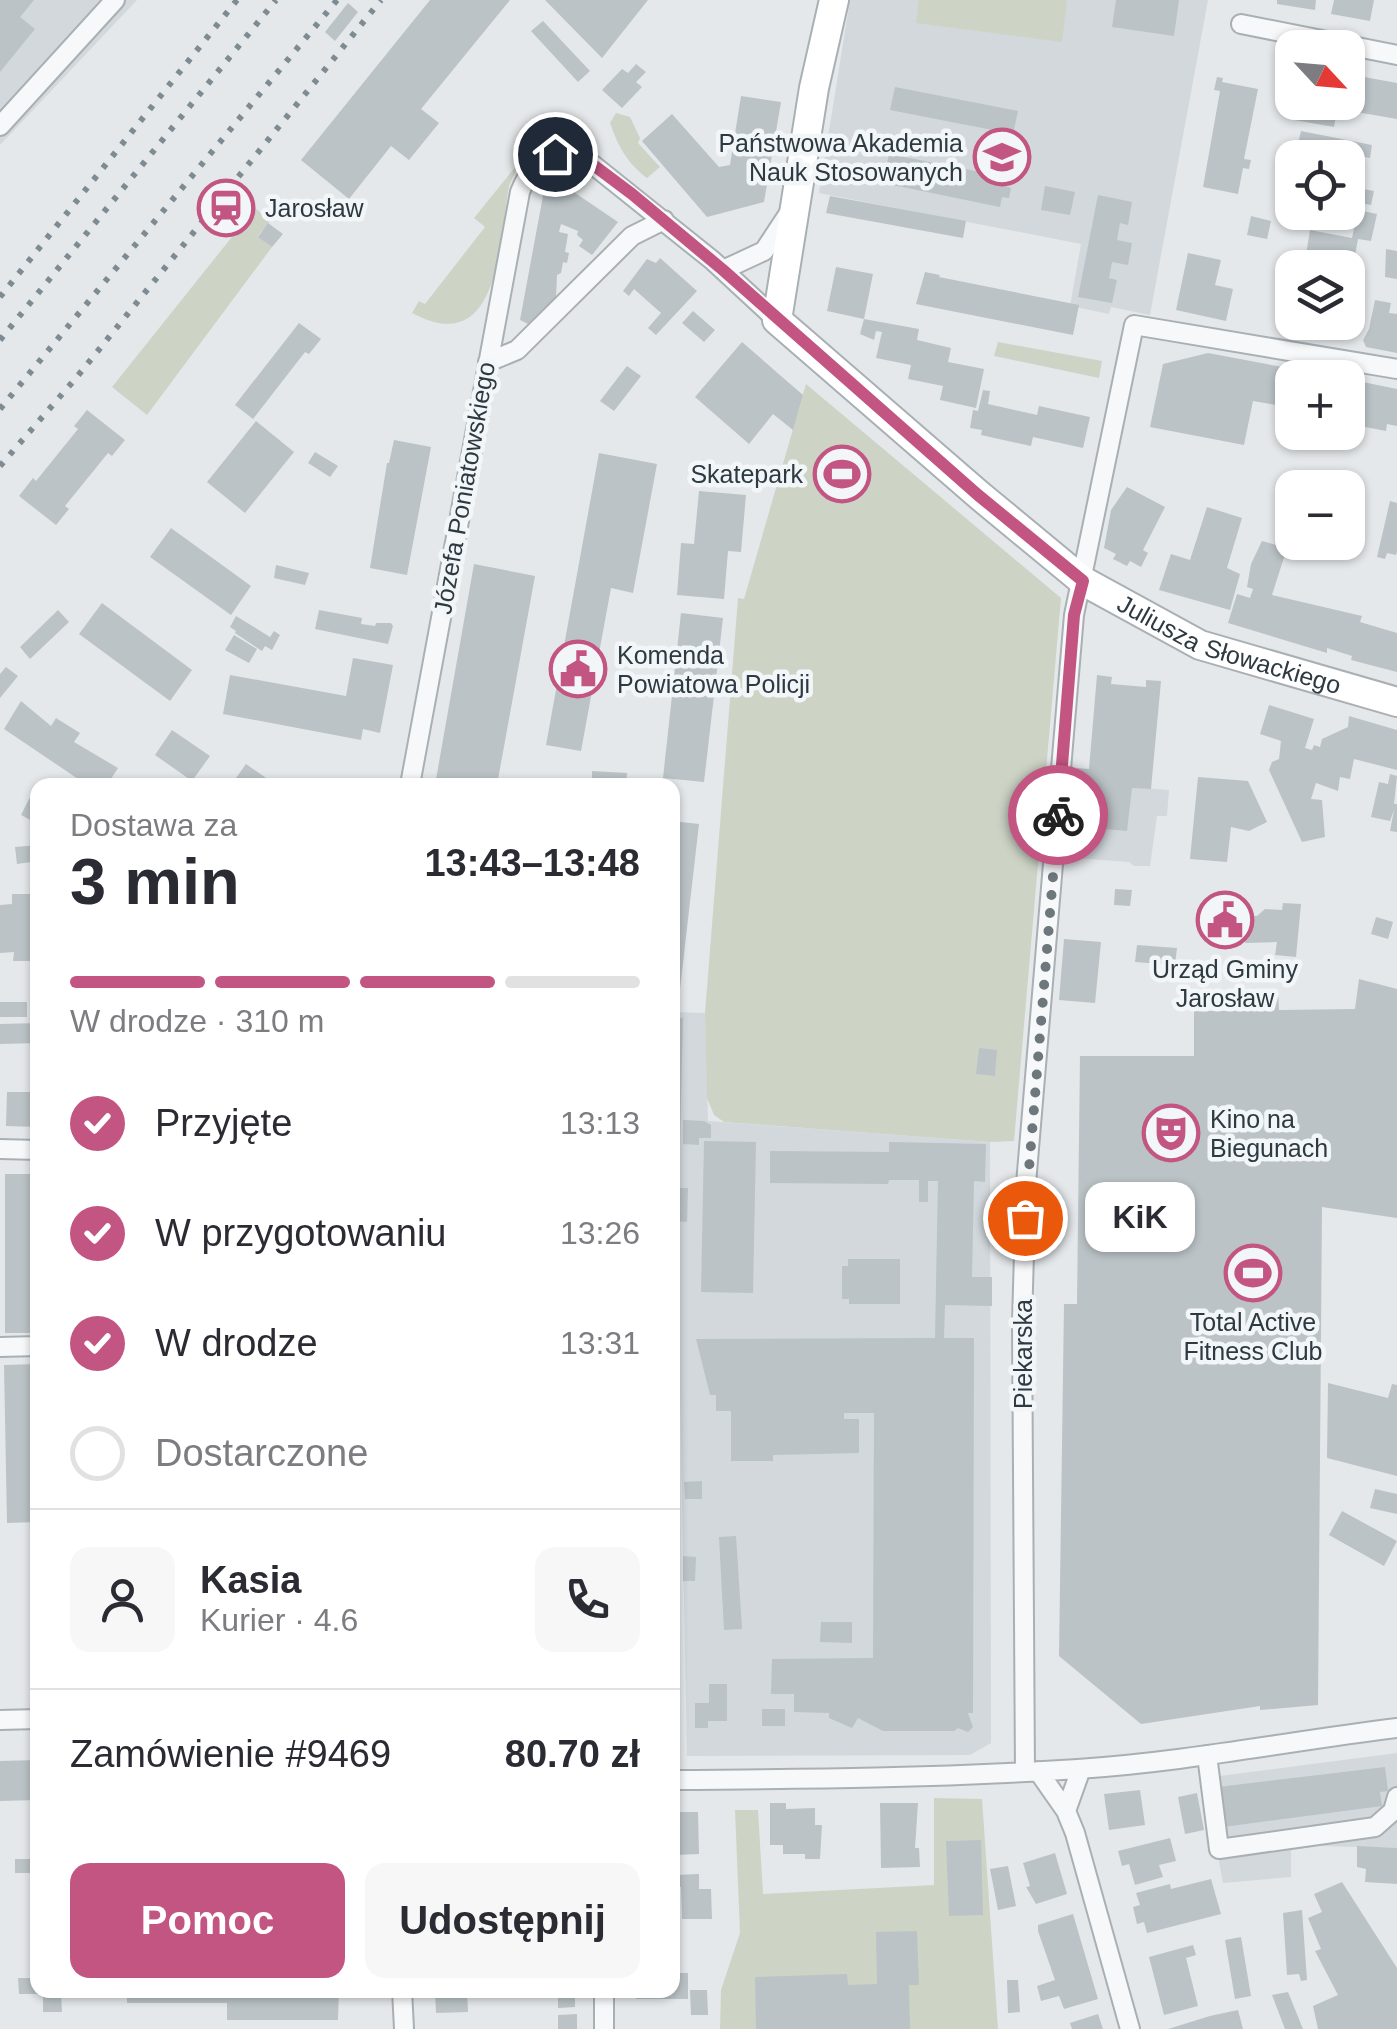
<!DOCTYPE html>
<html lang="pl">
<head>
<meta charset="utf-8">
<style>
  :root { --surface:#fff; --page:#f7f7f7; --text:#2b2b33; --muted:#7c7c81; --line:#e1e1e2; --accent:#c35582 }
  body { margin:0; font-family:Arial,sans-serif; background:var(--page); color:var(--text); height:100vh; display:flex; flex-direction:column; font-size:38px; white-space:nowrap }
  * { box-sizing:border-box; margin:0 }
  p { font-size:32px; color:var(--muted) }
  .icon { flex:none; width:55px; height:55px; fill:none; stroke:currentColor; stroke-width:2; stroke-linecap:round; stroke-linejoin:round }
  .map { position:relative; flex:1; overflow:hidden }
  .side { position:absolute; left:30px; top:778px; width:650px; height:1220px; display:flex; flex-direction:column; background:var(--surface); border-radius:20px; box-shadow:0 2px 8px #0004 }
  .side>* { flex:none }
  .needle { width:65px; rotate:116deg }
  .buttons { position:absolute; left:1275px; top:30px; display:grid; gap:20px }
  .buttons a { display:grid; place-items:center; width:90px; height:90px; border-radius:20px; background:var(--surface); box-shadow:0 2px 8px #0004; font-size:50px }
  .pin { position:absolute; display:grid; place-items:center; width:85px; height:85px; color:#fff; margin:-42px; border:5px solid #fff; border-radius:50%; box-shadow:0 2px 10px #0007 }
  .courier { position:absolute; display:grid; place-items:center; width:100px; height:100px; margin:-50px; border:8px solid #c35582; border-radius:50%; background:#fff; color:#222; box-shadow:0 2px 12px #0007 }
  .bubble { position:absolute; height:70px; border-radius:20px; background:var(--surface); box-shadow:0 2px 8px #0004; font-size:32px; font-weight:700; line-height:70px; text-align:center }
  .head em { font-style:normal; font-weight:700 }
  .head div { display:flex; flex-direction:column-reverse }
  .head { display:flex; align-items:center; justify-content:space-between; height:170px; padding:0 40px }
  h1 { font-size:65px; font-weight:700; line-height:75px }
  .bar { display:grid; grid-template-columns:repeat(4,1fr); gap:15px 10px; align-content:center; height:120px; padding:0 40px }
  .bar i { height:12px; border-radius:8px; background:var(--line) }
  .bar .active { background:var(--accent) }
  .bar p { grid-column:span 4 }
  .line { display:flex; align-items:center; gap:25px; padding:0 40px; border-top:2px solid var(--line) }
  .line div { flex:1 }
  .round { display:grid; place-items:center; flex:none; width:105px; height:105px; border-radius:20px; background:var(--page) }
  ol { padding:0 40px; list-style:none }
  li { display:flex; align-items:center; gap:30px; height:110px }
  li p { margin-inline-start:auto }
  li .icon { padding:10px; border-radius:50%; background:var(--accent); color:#fff; stroke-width:4 }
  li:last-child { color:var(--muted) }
  li i { width:55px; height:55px; border:5px solid var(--line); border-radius:50% }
  .button { display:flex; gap:20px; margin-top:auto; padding:20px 40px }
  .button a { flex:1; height:115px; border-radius:20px; background:var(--accent); color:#fff; font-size:40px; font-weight:700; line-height:115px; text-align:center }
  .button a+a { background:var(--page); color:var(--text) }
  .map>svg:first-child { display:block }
  .built { fill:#d2d8dc }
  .green { fill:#cdd4c6 }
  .building { fill:#bbc3c7 }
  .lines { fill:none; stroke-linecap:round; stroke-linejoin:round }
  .minor-casing { stroke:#a9b0b4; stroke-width:22 }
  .secondary-casing { stroke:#a9b0b4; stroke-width:32 }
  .minor { stroke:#f6f8f9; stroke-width:18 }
  .secondary { stroke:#fff; stroke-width:28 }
  .rail { stroke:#7e8b93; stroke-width:6; stroke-dasharray:5 10; stroke-linecap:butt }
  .done { stroke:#6d777c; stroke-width:10; stroke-dasharray:0 18 }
  .route { stroke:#c35582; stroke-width:12 }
  .labels { text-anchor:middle; stroke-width:9; stroke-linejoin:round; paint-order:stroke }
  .poi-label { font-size:25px; fill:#2d3a41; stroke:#f3f6f8; text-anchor:start }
  .street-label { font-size:25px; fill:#2d3a41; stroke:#f3f6f8 }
</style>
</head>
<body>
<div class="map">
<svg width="1397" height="2029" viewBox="0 0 1397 2029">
  <rect width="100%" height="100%" fill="#e4e8ea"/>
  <!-- built -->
  <path class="built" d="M0 0H137L0 145Z
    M850 0H1208L1150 315 1111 307 1109 314 1070 306 1081 244 819 193Z
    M1076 783 1169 790 1167 816H1157L1150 866H1134L1129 862 1075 858 1072 854Z
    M672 1012 705 1013 708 1121 990 1142 991 1743 970 1755 687 1756 680 1391 672 1351Z
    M1397 1753V1848L1319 1846 1291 1850V1877L1223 1883 1204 1778Z"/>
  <!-- green -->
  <path class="green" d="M919 0H1067L1062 42 916 23Z
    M616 113 630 117 640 138 638 143 660 167 647 178C627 163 618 146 610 123Z
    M550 124 570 140C539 144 521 157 509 186 499 242 500 360 412 313L419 301 425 304 485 227 474 218Z
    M255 208 270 221 258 236 272 247 147 415 112 387Z
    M998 342 1102 361 1099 378 994 356Z
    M806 384 1061 598 1014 1141 990 1142 724 1122 714 1115 707 1098 705 1013 738 598 744 599Z
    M934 1798 982 1799 998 2029H720L721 1990 740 1933 735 1810H758L763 1894 934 1885Z"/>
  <!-- building -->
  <path class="building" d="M0 0H34L20 17 35 29 0 72Z
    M430 0H510L421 109 439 123 409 160 391 146 349 199 301 160Z
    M545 0H648L602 58Z
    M1116 0H1179L1174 36 1112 27Z
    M1277 0H1316L1315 10 1277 4Z
    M1334 0H1374L1370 21 1331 14Z
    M348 3 358 12 335 41 325 32Z
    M543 21 590 71 578 82 531 31Z
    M636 64 646 72 636 82 642 87 622 108 602 90 622 69 628 73Z
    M1348 74 1397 83V119L1339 109 1340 102H1348Z
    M1217 77 1223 78 1222 82 1258 89 1244 159 1251 160 1249 169 1243 168 1238 194 1203 187 1220 91 1214 90Z
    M895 87 1018 111 1013 134 890 110Z
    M741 96 781 102 764 202 707 217 642 141 672 114 719 167 730 165Z
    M1297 104 1337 111 1334 127 1294 120Z
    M1301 131 1372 145 1370 158 1298 144Z
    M889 154 1006 177 1005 186 1011 188 1009 198 1002 197 1000 207 883 183Z
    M556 180 618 222 592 255 579 246 583 240 577 235 578 231 561 224 559 232 568 234 565 252 569 253 567 263 563 262 561 273 557 275 556 298 528 324 520 320 545 185Z
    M1045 186 1075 192 1070 215 1041 210Z
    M1348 186 1374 191 1371 205 1348 201Z
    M1098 195 1132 202 1128 225 1120 223 1117 240 1132 243 1128 265 1112 262 1109 278 1117 280 1112 303 1078 297Z
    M830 196 966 221 963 238 826 213Z
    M1358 210 1377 214 1371 241 1358 239 1351 278H1348V268H1310L1312 257 1306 255 1310 230 1352 238Z
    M1251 216 1271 221 1267 239 1247 235Z
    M268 223 283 234 272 247 258 237Z
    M1386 249 1397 251V279L1385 277Z
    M1188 253 1221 260 1215 285 1233 289 1226 321 1176 310Z
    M660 258 697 291 656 335 648 328 661 313 634 289 629 296 623 291 647 259 656 263Z
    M836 267 873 274 864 319 827 311Z
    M925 272 940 275 939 277 1079 305 1073 335 916 304Z
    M1375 300 1391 303 1389 313 1397 314V353L1366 347 1363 340 1369 329Z
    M693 311 715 330 704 342 682 323Z
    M864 319 919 329 917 340 951 348 948 362 984 369 976 408 940 400 943 386 908 379 911 365 876 358 882 332 876 331 874 340 860 334Z
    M299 323 321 339 309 354 305 352 253 419 235 405Z
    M742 342 803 395 793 430 773 414 749 444 695 397Z
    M1208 353 1330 376V378H1292V413L1285 412 1287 407 1253 401 1244 445 1150 427 1163 364Z
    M627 366 641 376 614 411 600 401Z
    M1348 379 1397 389V426L1387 424 1386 431 1350 424Z
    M983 390 990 391 988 404 1037 415 1039 406 1090 417 1083 448 1033 437 1031 446 981 435 982 430 970 428 973 410 978 411Z
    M87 410 125 440 112 456 108 453 65 506 69 509 56 525 19 496 33 478 36 481 78 429 74 426Z
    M256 421 294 452 245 513 207 482Z
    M394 440 431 447 407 575 370 568 387 463H389Z
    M315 452 338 466 330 477 308 463Z
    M599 453 657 464 633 593 611 588 581 751 546 745Z
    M1127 487 1165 507 1143 550 1148 553 1141 567 1130 561 1127 566 1113 559 1116 554 1104 548 1111 510Z
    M699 491 746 495 741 552 728 551 724 599 677 595 681 543 694 544Z
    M1390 501 1397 503V551L1396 555 1387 553 1385 559 1377 557Z
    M1207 507 1242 518 1227 568 1240 574 1230 610 1159 590 1171 554 1190 560Z
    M171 528 251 586 231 615 150 557Z
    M1262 541 1287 548 1272 595 1362 616 1360 622 1397 633V672L1351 660 1352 656 1327 648V653L1228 623 1237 594 1250 598 1253 589 1247 587 1251 564Z
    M474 564 535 576 497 785H435Z
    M276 565 309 573 305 585 274 578Z
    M102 603 192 670 170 701 79 634Z
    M58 610 69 622 30 659 20 647Z
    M319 610 362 618 361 624 375 626 376 623H391L393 626 388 644 315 629Z
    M681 613 723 618 704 782 663 778Z
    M236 616 270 637 274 631 280 635 272 650 265 646 262 651 235 633 236 631 230 627Z
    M234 635 257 649 249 663 225 650Z
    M353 658 393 665 380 733 363 729 361 740 223 714 230 675 346 696Z
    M6 667 18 676 0 698V674Z
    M1097 675 1112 677 1111 684 1146 687V680L1161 681 1151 789 1132 788 1127 831 1072 826 1077 768 1089 769Z
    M21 701 51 726 56 718 80 733 74 742 118 768 107 785H87L4 729Z
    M1269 705 1314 719 1305 748 1312 750 1314 745 1320 747 1322 739 1348 727 1349 716 1397 730V770L1354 759 1350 779 1340 777 1338 791 1316 783 1311 799 1322 800 1325 837 1302 842 1269 770 1272 762 1279 759 1281 741 1260 734Z
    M172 730 210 756 192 781 155 755Z
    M246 764 276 785H231Z
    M592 771 627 773 626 783 592 781Z
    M1390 774 1397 776 1394 804H1397V832L1390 831 1394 810 1390 821 1371 817 1379 782 1388 784Z
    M1198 777 1248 781 1267 822 1249 831 1231 827 1227 862 1190 859Z
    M30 797 38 801 36 823 21 815Z
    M672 821 699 824 680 989H672Z
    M38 845V861L17 864 15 847Z
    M1115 889 1132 890 1130 906 1114 905Z
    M12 894H38V961H13L14 952 0 953V905L12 904Z
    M1283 903 1301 904 1296 957 1275 955 1277 942 1245 943 1246 939 1202 935 1206 904 1241 906 1247 915 1257 916 1265 909 1282 910Z
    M1376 917 1393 922 1388 939 1371 934Z
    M1064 939 1101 942 1095 1003 1059 1000Z
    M1137 945 1177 948 1175 965 1135 962Z
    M1359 979 1397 989V1218L1322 1207 1318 1705 1260 1710V1706L1141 1724 1059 1656 1064 1304H1077L1080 1056H1194V1011H1234V990H1278L1279 1010 1355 1009Z
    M0 1002H27V1017H0Z
    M672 1017 683 1018 679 1188H688L687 1222 672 1221Z
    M38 1023V1043L0 1044V1024Z
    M979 1048 997 1050 995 1076 976 1074Z
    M7 1092H38V1127L6 1126Z
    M683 1120 704 1121 711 1125V1138H699V1145L683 1144Z
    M704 1141 756 1142 753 1293 701 1292Z
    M889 1142 986 1144 985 1182 974 1181 972 1277H992V1306L945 1305 944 1338H974L973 1713H968L973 1727 968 1732 958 1728 954 1731H883L858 1718 852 1728 829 1718V1713L794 1712V1694H771L772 1659 873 1658 874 1413H844V1419H859V1453L773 1455V1461H731V1411H716V1395H710L696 1339 935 1338 938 1181H928V1202H919V1180H889L888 1184 770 1183V1151L889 1152Z
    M5 1174H38V1333H5Z
    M848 1259H900V1304H849V1299H842V1266H848Z
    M38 1364V1522L7 1523 4 1365Z
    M1328 1383 1388 1398 1392 1384 1397 1385V1476L1327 1458Z
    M702 1481V1499H685L684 1482Z
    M1375 1489 1397 1494V1514L1370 1508Z
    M1342 1511 1397 1541 1384 1566 1329 1535Z
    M736 1536 742 1629 724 1630 719 1537Z
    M683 1556 696 1557 695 1581H683Z
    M821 1622H852V1643L820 1642Z
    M709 1684H727V1721H708V1728H695V1703H709Z
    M762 1709H785V1726H762Z
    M38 1760V1800L0 1801V1761Z
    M1385 1767 1388 1791 1380 1792 1382 1806 1223 1827 1218 1787Z
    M1140 1790 1145 1825 1109 1830 1104 1794Z
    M1197 1793 1204 1830 1185 1834 1178 1797Z
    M770 1803H786V1809L815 1808V1825H822L820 1859H805V1854H783V1845H770Z
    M880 1803H918L915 1848H919L920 1867 881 1868Z
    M672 1812H698L699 1854 676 1855V1849H672Z
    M1170 1838 1176 1861 1159 1865 1163 1877 1135 1885 1129 1864 1122 1866 1118 1851Z
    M981 1840 983 1915 949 1916 946 1841Z
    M1357 1846 1397 1848V1884L1365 1882 1366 1869 1357 1867Z
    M1055 1853 1067 1894 1036 1904 1026 1887 1030 1886 1023 1863Z
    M15 1859H38V1873H15Z
    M1008 1866 1016 1906 998 1910 990 1869Z
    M699 1874V1889H711L712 1919H682L681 1887H675L674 1875Z
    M1211 1879 1221 1914 1147 1933 1144 1922 1137 1924 1133 1907 1140 1905 1136 1893 1170 1884 1171 1889Z
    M1342 1882 1397 1968V2029H1318L1313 2006 1338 1995 1315 1951 1321 1949 1308 1918 1322 1912 1314 1894Z
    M1302 1910 1307 1980 1301 1981 1299 1974 1287 1975 1283 1913Z
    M1073 1914 1098 1999 1064 2009 1059 1996 1041 2001 1037 1986 1055 1980 1038 1931V1925Z
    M917 1931 919 1985H909L910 2029H756L755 1977 847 1974 848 1985 877 1984 876 1932Z
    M1241 1937 1251 1996 1235 1999 1225 1940Z
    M1193 1945 1196 1955 1186 1958 1198 2006 1164 2015 1149 1957Z
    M672 1973H688V1999H636V1990H672Z
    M18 1978H38V1990L61 1993 62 2012H43V1994H19Z
    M1007 1980H1018L1020 2012 1008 2013Z
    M127 1990H339L338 2020H227V2003H127Z
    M435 1990H467L468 2012 436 2013Z
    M558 1990H575V2007L558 2008Z
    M690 1990H707L708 2015H691Z
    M1288 1992 1303 2029H1285L1272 1995Z
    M1238 2010 1243 2029H1168L1210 2016Z
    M577 2014V2029H558V2015Z
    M1098 2014 1103 2029H1072L1070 2023Z"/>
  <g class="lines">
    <!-- minor casing -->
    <g class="minor-casing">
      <path id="minor" d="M1241 24 1397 55
        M0 126 115 0
        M723 270 764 251 791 210
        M488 362 517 350 632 236 664 220
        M410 785 520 192C535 154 556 149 592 164L712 260 777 320
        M0 1149 38 1150
        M0 1347 38 1346
        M0 1720 38 1719
        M1207 1755 1219 1849 1375 1827 1393 1811 1397 1797
        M1025 1771 1022 1322 1026 1184 1074 615 1134 325 1397 369
        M1038 1771 1066 1811 1075 1833 1130 2029
        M672 1780C808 1779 943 1778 1078 1769 1185 1762 1291 1741 1397 1728
        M1066 1811 1081 1769
        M402 1990 404 2029
        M604 1990V2029"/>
    </g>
    <!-- secondary casing -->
    <g class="secondary-casing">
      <g id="secondary">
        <path id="s1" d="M834 0 814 88 777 320 979 495 1083 581 1200 645 1397 702"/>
      </g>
    </g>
    <!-- minor -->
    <use href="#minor" class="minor"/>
    <!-- secondary -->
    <use href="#secondary" class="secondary"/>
    <!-- rail -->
    <path class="rail" d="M0 297 237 0
      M0 340 276 0
      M0 409 337 0
      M0 466 76 378 381 0"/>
  </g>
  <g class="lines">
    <!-- done -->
    <path class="done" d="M1025 1218 1058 815"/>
    <!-- route -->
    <path class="route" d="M555 154 572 155 592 164 632 194 723 270 978 495 1083 581 1074 615 1058 815"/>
  </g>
  <!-- icons -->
  <defs>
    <g id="university-ring" transform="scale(2.875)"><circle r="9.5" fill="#f3f6f8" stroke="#c35582" stroke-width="1.5"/><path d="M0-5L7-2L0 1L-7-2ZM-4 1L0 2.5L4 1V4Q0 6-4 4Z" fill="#c35582"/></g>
    <g id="station-ring" transform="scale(2.875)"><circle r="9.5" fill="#f3f6f8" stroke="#c35582" stroke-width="1.5"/><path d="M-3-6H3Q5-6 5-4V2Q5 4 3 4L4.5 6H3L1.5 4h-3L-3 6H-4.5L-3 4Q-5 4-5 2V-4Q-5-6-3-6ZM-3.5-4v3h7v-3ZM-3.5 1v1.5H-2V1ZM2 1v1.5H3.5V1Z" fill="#c35582"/></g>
    <g id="stadium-ring" transform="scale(2.875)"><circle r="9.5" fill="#f3f6f8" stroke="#c35582" stroke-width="1.5"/><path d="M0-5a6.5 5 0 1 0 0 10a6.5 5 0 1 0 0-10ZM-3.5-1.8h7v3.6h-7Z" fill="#c35582"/></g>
    <g id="civic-ring" transform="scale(2.875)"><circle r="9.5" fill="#f3f6f8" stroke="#c35582" stroke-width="1.5"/><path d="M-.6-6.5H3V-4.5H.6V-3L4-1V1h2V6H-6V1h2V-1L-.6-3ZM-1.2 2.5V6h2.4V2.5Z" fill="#c35582"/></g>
    <g id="theatre-ring" transform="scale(2.875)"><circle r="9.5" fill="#f3f6f8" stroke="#c35582" stroke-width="1.5"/><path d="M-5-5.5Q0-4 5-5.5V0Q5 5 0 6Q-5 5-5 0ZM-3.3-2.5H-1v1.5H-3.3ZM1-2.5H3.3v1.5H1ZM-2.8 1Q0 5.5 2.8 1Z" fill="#c35582"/></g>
  </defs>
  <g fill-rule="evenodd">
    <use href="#university-ring" x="1002" y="157"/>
    <use href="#station-ring" x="226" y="208"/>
    <use href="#stadium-ring" x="842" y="474"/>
    <use href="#civic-ring" x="578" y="669"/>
    <use href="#civic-ring" x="1225" y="920"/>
    <use href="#theatre-ring" x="1171" y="1133"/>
    <use href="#stadium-ring" x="1253" y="1273"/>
  </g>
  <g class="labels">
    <!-- poi labels -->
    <g class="poi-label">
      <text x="963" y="152" text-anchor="end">Państwowa Akademia<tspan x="963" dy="29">Nauk Stosowanych</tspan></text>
      <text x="265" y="217">Jarosław</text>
      <text x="803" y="483" text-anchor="end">Skatepark</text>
      <text x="617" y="664">Komenda<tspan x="617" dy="29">Powiatowa Policji</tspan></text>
      <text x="1225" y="978" text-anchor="middle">Urząd Gminy<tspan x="1225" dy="29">Jarosław</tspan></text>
      <text x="1210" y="1128">Kino na<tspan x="1210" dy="29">Biegunach</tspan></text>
      <text x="1253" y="1331" text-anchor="middle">Total Active<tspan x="1253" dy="29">Fitness Club</tspan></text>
    </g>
    <!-- street labels -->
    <g class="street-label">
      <text transform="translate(464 488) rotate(-80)" y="9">Józefa Poniatowskiego</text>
      <text dy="9" stroke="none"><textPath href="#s1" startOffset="888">Juliusza Słowackiego</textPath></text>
      <text transform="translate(1023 1354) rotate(-90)" y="9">Piekarska</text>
    </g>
  </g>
</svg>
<div class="buttons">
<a><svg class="needle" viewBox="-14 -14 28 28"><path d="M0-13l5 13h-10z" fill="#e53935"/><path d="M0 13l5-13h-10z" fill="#7c7c81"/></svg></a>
<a><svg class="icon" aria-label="locate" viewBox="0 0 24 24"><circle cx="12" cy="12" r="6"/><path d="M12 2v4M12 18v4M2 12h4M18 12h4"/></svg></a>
<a><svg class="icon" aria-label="layers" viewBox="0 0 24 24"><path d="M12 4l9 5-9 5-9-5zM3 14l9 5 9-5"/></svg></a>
<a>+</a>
<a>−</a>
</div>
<div class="pin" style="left:1025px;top:1218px;background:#ea580c"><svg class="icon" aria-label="bag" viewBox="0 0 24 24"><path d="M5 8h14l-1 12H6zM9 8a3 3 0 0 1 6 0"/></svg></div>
<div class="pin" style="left:555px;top:154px;background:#1f2937"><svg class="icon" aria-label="home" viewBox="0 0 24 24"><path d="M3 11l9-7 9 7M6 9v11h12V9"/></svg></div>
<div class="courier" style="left:1058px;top:815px"><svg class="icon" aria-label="bike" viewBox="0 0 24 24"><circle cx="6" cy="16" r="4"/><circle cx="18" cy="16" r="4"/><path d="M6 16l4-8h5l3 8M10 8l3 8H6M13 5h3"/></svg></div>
<div class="bubble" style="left:1085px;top:1182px;width:110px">KiK</div>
<section class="side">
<div class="head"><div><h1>3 min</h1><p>Dostawa za</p></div><em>13:43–13:48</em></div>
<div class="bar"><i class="active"></i><i class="active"></i><i class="active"></i><i></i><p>W drodze · 310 m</p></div>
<ol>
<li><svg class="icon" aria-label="check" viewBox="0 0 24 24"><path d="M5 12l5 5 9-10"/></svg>Przyjęte<p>13:13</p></li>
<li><svg class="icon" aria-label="check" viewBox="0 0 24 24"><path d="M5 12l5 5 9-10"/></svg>W przygotowaniu<p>13:26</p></li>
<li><svg class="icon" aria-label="check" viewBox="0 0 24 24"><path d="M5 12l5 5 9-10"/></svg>W drodze<p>13:31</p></li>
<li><i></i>Dostarczone</li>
</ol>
<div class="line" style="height:180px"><a class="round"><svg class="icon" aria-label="person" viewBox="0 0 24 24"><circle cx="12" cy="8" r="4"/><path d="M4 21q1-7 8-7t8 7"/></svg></a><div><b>Kasia</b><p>Kurier · 4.6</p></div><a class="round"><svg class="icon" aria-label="phone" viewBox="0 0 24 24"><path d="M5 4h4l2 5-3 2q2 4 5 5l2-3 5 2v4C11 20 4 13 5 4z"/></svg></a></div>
<div class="line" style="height:130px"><div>Zamówienie #9469</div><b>80.70 zł</b></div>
<div class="button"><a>Pomoc</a><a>Udostępnij</a></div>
</section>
</div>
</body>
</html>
